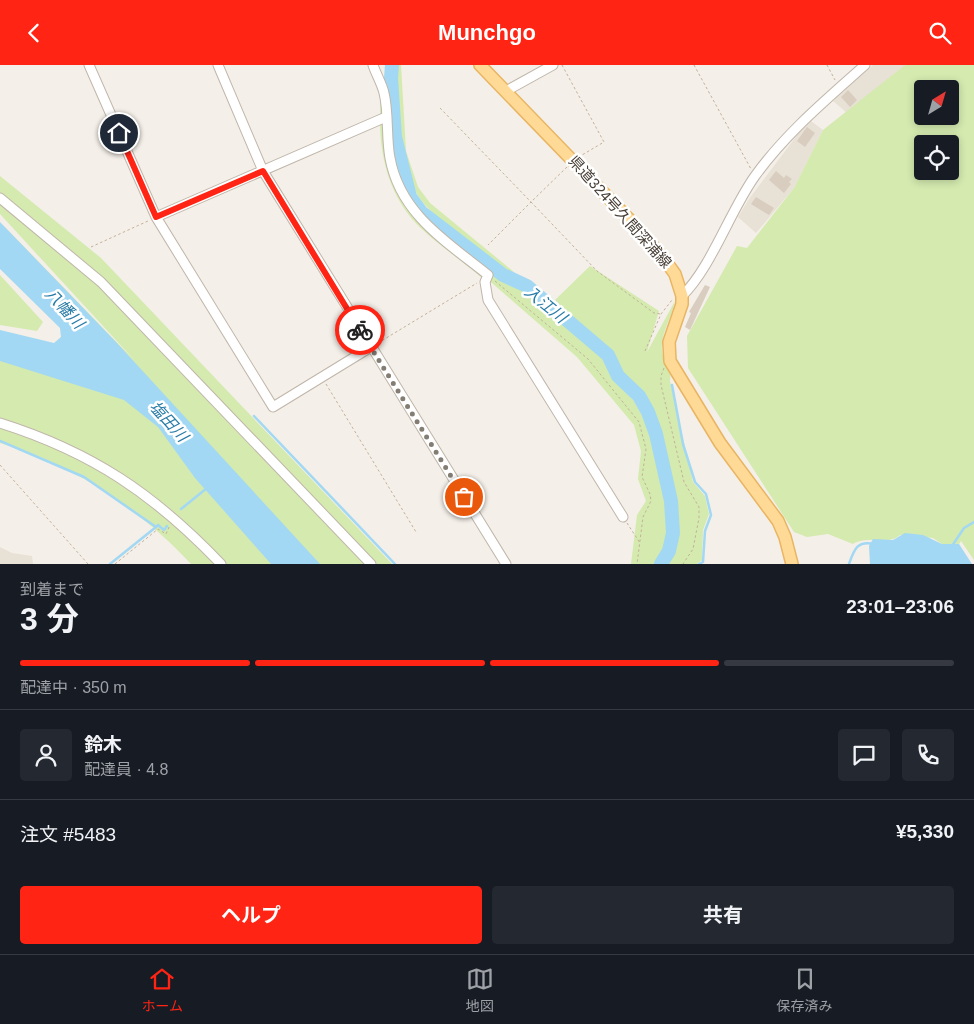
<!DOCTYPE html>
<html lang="ja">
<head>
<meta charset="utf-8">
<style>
  :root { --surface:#171b24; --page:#242831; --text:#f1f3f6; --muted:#9ea1a6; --line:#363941; --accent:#ff2414 }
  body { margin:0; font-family:Arial,"Noto Sans JP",sans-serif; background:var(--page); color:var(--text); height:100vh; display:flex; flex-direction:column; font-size:19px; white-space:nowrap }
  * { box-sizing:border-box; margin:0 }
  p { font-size:16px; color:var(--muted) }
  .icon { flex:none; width:28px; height:28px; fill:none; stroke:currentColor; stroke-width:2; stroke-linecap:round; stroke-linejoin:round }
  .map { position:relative; height:499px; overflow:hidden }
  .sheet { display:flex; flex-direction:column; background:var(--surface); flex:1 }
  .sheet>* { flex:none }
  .needle { width:32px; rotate:37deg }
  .buttons { position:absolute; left:914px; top:15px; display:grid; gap:10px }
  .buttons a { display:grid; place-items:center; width:45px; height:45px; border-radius:5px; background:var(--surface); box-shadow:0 2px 8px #0003; font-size:25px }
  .pin { position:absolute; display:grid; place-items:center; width:42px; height:42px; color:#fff; margin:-21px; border:2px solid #fff; border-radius:50%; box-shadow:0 1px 5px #0007 }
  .courier { position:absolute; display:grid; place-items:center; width:50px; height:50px; margin:-25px; border:4px solid #ff2414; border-radius:50%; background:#fff; color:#222; box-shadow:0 1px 6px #0007 }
  .headline em { font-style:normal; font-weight:700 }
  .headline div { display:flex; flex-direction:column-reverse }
  .headline { display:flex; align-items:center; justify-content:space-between; height:85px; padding:0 20px }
  h1 { font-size:32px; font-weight:700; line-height:38px }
  .bar { display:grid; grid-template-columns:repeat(4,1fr); gap:8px 5px; align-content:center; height:60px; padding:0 20px }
  .bar i { height:6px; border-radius:4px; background:var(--line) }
  .bar .on { background:var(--accent) }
  .bar p { grid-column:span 4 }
  .line { display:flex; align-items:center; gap:12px; padding:0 20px; border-top:1px solid var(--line) }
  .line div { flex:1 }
  .round { display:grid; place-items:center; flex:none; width:52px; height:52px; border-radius:5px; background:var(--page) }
  .button { display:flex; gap:10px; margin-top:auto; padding:10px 20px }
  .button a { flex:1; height:58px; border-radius:5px; background:var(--accent); color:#fff; font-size:20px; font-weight:700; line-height:58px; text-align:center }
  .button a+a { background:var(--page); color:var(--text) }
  header { display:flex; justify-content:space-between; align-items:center; height:65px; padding:0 20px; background:var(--accent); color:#fff; font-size:22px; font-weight:700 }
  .menu { display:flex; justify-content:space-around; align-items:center; height:70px; border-top:1px solid var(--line); background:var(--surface); font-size:14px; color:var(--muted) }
  .menu a { display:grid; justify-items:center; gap:2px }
  .menu .on { color:var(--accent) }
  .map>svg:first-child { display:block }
  .residential { fill:#e8e1d5 }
  .green { fill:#d4eaaf; fill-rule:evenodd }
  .water { fill:#a2d8f3 }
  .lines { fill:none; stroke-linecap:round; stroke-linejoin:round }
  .stream { stroke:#a2d8f3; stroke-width:2.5 }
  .river { stroke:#a2d8f3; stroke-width:14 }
  .building { fill:#d9cdbf }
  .minor-casing { stroke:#c0b6aa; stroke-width:11 }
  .major-casing { stroke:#e8b562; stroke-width:14 }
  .path { stroke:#c3b19a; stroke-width:1; stroke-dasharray:2.5 2.5; stroke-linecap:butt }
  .minor { stroke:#fff; stroke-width:9 }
  .major { stroke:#ffd996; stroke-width:11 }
  .done { stroke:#847d74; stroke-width:5; stroke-dasharray:0 9 }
  .route { stroke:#ff2414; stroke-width:6 }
  .labels { text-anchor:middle; stroke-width:5; stroke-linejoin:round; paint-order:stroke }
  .street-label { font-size:15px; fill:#483f36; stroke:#fff }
  .water-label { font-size:16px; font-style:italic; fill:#287ca7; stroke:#fff }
</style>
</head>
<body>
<header><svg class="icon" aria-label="back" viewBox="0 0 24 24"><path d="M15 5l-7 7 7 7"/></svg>Munchgo<svg class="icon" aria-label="search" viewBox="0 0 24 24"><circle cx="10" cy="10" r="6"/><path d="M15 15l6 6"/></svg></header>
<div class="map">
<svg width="974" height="499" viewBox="0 0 974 499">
  <rect width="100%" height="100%" fill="#f4efe8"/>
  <!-- residential -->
  <path class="residential" d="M873 0H905L847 48 833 36Z
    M811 56 823 65 794 123 756 168 738 152 749 134 798 69Z
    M0 482 12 488 32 491 33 499H0Z"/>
  <!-- green -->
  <path class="green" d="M396 0H401L406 86 418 122 430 138 514 207 504 205C483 188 428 150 417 129 400 99 394 34 396 0Z
    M905 0H974V495L961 476 959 479H942L933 473 900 470C888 481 867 470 853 479L828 469 807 472 794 467 688 303 687 271 737 181 747 183 794 123 823 65ZM922 24H950V51H922ZM922 79H950V106H922Z
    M381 29 393 90 408 132 420 148 508 220 527 225 586 274 610 298 613 313 634 336 646 357 655 383 668 443 666 480 655 499H631L637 450 646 436 638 414 641 386 634 360 577 292 492 218 481 212C461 195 430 174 413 155 383 120 377 74 381 29Z
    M0 111 101 193 392 499H310L0 157 137 298 0 149Z
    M590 201 659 246 647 287 675 236C672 252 660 269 662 286 663 297 672 304 670 316L693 417 705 431 709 449 703 465 702 495 697 499H665L673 483 678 448 651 340 629 318 614 292 555 235Z
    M0 210 43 257 37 266 0 260Z
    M0 286 128 318 291 499H191C140 444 73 399 0 378Z"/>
  <!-- water -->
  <path class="water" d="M0 157 116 277 320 499H271L195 413 158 362 124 335 0 296V265L54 278 61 272 60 263 0 204Z
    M905 468 923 470 942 479H959L972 499H870L869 481 873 474 893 475Z"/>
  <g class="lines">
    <!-- stream -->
    <path class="stream" d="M672 320 683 379 695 417 706 429 711 450 705 466 703 497 699 499
      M254 351 395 499
      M0 376 84 412 156 462 158 460 164 465 167 461
      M181 444 207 423
      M952 481 964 463 974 457
      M110 499 156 462
      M849 499C854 485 857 475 874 479"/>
    <!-- river -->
    <path class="river" d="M392 0 391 13 395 72 410 132 421 147 503 210 527 221 608 290 618 311 639 331 648 347 656 369 671 436 673 468 669 486 661 499"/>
  </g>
  <!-- building -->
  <path class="building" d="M848 25 857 35 850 42 841 32Z
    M807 62 815 68 805 82 797 76Z
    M776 106 784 113 786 110 792 114 789 117 791 119 784 128 769 115Z
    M756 132 774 143 769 150 751 139Z
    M705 220 710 222 690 265 685 262 691 248 689 247Z"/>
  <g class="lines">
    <!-- minor casing -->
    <g class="minor-casing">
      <path id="minor" d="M89 0 156 152 273 342 371 282
        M218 0 263 106 506 499
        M373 0C376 9 382 19 384 28 389 48 386 73 390 93 400 149 447 177 488 210L485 217 488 235 623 452
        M506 26 553 0
        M0 133 101 217 371 499
        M156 152 386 52
        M682 231C711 203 730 146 755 111 786 68 826 35 865 0
        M0 358C92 387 154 429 221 499"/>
    </g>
    <!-- major casing -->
    <g class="major-casing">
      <path id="major" d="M480 0 628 153 662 191 675 209 682 231V239L669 277 670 296 720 378 778 456 785 472 792 499"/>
    </g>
    <!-- path -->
    <path class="path" d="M562 0 604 77 582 90
      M694 0 751 104
      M827 0 835 15
      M440 43 531 137 488 180
      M567 102 531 137 597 206 654 248 661 249
      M91 182 148 156
      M495 216 588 294 639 357 646 384 642 412 650 429 651 436 643 452 637 499
      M378 278 477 218
      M645 286 661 249 672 235
      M664 303 661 311V320L684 417 699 442V453L693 484 683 499
      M326 319 416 467
      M0 400 88 499
      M627 458 640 478
      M115 499 158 464 166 469 170 460"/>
    <!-- minor -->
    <use href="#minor" class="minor"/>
    <!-- major -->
    <use href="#major" class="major"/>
  </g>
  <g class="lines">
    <!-- done -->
    <path class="done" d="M360 265 464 432"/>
    <!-- route -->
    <path class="route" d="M119 68 156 152 263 106 360 265"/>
  </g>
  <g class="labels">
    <!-- street labels -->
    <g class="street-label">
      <text transform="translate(620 147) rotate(48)" y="5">県道324号久間深浦線</text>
    </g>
    <!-- water labels -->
    <g class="water-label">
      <text transform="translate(546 239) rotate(39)" y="6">入江川</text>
      <text transform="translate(65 243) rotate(47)" y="6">八幡川</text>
      <text transform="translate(169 356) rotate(48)" y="6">塩田川</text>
    </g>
  </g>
</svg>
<div class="buttons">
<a><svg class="needle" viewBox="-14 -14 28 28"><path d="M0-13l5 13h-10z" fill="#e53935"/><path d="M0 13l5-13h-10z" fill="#9ea1a6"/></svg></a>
<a><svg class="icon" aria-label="locate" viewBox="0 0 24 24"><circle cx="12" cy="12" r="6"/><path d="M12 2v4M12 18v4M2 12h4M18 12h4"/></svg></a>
</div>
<div class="pin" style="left:464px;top:432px;background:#ea580c"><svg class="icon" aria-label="bag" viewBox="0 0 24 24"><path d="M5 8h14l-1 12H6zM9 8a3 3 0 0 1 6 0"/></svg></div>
<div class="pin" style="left:119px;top:68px;background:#1f2937"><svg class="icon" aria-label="home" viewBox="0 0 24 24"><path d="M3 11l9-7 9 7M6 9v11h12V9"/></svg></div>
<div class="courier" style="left:360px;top:265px"><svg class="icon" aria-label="bike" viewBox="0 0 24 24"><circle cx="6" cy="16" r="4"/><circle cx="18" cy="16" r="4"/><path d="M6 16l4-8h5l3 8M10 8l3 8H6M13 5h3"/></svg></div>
</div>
<section class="sheet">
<div class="headline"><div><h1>3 分</h1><p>到着まで</p></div><em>23:01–23:06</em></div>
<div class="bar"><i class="on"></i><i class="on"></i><i class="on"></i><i></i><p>配達中 · 350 m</p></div>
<div class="line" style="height:90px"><a class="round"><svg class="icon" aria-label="person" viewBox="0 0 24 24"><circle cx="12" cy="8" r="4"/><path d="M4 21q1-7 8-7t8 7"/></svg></a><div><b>鈴木</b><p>配達員 · 4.8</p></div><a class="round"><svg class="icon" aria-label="chat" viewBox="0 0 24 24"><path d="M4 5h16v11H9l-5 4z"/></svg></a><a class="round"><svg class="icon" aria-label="phone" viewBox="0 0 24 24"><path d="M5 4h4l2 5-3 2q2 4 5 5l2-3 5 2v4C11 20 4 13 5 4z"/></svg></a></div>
<div class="line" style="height:65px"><div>注文 #5483</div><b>¥5,330</b></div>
<div class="button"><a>ヘルプ</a><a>共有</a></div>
</section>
<nav class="menu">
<a class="on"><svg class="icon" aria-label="home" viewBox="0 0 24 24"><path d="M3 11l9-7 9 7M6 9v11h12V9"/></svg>ホーム</a>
<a><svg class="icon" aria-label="map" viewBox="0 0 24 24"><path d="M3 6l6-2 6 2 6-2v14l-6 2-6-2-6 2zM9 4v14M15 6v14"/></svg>地図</a>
<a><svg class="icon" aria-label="saved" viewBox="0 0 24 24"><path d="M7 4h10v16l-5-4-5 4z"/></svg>保存済み</a>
</nav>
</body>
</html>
